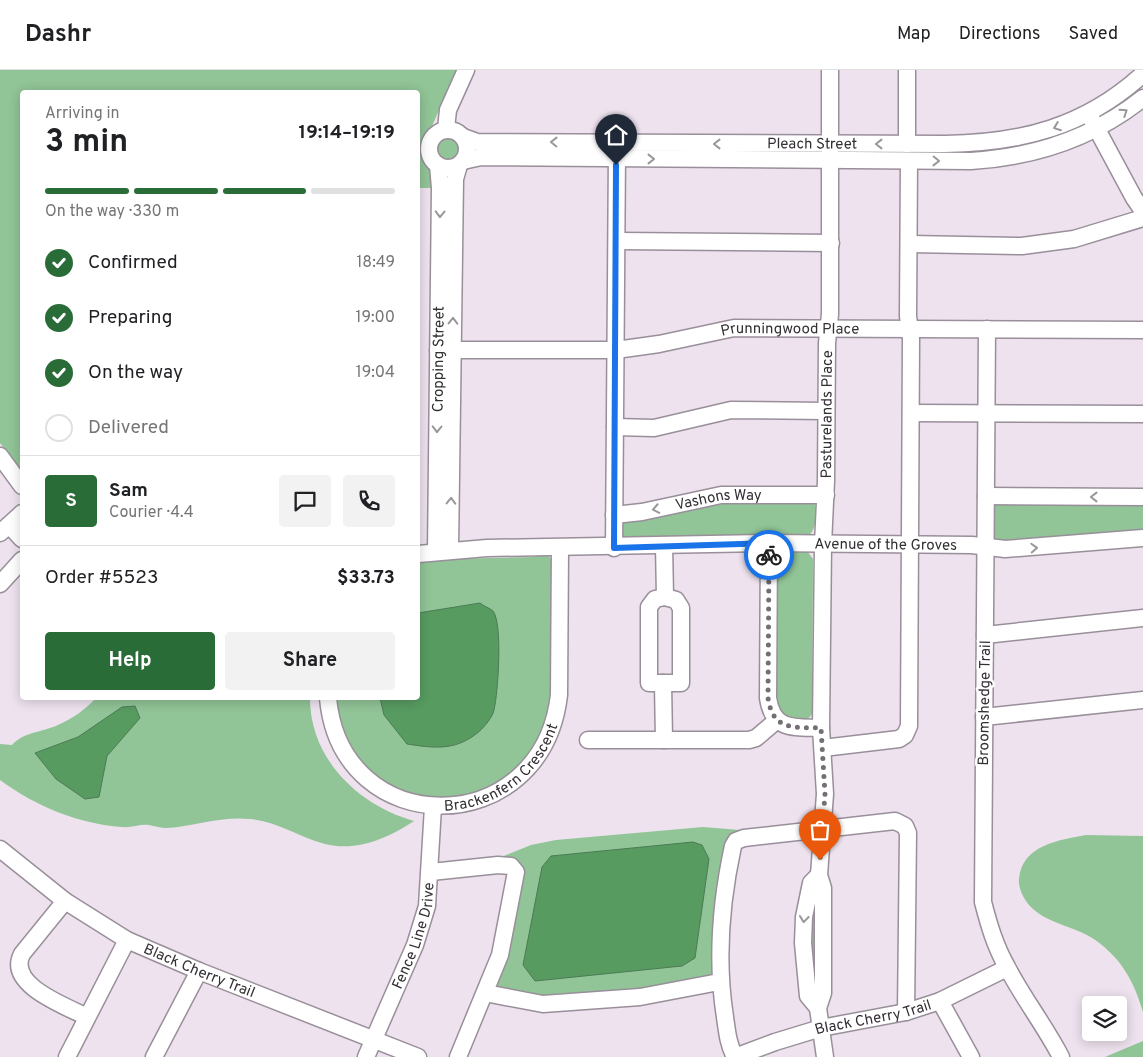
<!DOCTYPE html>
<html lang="en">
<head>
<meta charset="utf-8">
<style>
  :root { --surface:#fff; --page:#f2f2f2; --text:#202124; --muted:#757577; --line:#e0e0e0; --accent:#296c37 }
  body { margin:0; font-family:Overpass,sans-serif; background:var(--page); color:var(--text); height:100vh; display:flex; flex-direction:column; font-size:19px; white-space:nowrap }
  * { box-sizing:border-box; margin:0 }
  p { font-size:16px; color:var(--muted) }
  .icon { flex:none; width:28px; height:28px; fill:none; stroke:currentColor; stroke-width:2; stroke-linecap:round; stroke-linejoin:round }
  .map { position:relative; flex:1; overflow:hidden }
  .drawer { position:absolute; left:20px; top:20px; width:400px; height:610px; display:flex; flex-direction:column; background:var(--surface); border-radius:5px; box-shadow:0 2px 12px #0003 }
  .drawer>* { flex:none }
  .controls { position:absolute; left:1082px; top:926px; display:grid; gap:10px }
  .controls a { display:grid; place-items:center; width:45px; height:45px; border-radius:5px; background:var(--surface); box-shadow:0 2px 12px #0003; font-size:25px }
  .pin { position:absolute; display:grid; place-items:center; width:42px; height:42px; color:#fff; margin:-51px -21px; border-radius:50% 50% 50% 0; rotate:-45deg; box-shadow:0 0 5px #0007 }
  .pin .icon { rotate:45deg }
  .courier { position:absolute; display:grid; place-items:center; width:50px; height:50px; margin:-25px; border:4px solid #1a73e8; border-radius:50%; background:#fff; color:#222; box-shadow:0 1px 6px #0007 }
  .head em { font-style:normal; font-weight:700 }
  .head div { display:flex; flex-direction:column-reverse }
  .head { display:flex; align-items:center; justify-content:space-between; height:85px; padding:0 25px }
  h1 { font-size:32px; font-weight:700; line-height:38px }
  .bar { display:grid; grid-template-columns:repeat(4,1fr); gap:8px 5px; align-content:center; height:60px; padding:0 25px }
  .bar i { height:6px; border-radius:4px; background:var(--line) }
  .bar .active { background:var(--accent) }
  .bar p { grid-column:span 4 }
  .line { display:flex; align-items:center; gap:12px; padding:0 25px; border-top:1px solid var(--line) }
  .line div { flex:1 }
  .round { display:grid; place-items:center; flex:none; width:52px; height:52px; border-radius:5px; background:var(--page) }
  ol { padding:0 25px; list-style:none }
  li { display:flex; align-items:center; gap:15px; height:55px }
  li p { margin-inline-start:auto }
  li .icon { padding:5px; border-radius:50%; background:var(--accent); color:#fff; stroke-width:4 }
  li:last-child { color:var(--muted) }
  li i { width:28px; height:28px; border:2px solid var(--line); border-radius:50% }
  .cta { display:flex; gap:10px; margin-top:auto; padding:10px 25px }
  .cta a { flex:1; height:58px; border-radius:5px; background:var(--accent); color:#fff; font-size:20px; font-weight:700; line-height:58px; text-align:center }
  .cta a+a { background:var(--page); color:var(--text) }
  header { display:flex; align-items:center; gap:30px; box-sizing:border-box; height:70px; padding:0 25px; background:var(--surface); border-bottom:1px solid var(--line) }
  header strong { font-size:24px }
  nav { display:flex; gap:28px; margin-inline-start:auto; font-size:18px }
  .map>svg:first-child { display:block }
  .green { fill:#91c497 }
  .water { fill:#579b61; stroke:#4c7b54 }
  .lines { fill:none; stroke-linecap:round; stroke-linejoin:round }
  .minor-casing { stroke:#998f9a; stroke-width:19 }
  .minor { stroke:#fff; stroke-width:16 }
  .oneway { stroke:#99979a }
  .done { stroke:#746e75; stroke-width:5; stroke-dasharray:0 9 }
  .route { stroke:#1a73e8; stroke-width:6 }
  .labels { text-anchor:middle; stroke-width:5; stroke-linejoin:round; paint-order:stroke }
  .street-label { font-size:15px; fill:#332f34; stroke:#fff }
</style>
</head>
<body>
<header>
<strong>Dashr</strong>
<nav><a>Map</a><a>Directions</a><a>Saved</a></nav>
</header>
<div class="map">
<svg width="1143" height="987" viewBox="0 0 1143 987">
  <rect width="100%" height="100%" fill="#ede2ee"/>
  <!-- green -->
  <path class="green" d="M0 0H457L432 56 422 69 421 84 432 103 433 118H418V22H22V402L0 373Z
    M431 78a15 15 0 1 1 30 0a15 15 0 1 1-30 0Z
    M709 430 814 432C818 442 817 459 808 466L623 468 621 464 622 450Z
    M1143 431V465L996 473 993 468 994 434 996 433Z
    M782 480 807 481 813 489 812 644C803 658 788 648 775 644V487Z
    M539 485H548L554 493 553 632 530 688 494 717 444 730 404 723 378 709 350 679 333 628H418V493L450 489 534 487Z
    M96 628H310C310 689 358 735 414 751 388 768 357 782 325 774 299 767 277 751 250 749 221 746 196 756 167 758 161 758 155 756 149 755 140 754 131 758 122 757 79 754 35 736 0 710V674L12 675C25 661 41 663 58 655 72 649 86 639 96 628Z
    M703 757 752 761 739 763 711 907 700 912 545 930 499 920 495 916 519 817 496 789 531 775 556 770Z
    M1086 765 1143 766V942C1134 912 1123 891 1098 872 1079 857 1051 855 1033 839 1025 832 1018 819 1019 809 1022 775 1059 770 1086 765Z
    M815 820V922L807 886Z
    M1143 971V987H1105Z"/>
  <!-- water -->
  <path class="water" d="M480 533C483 536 490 538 493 541 503 554 498 623 494 640 493 647 482 660 476 664 454 681 433 678 407 674L384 645 380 628H418V543Z
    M135 636 140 648 107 686 99 727 85 729 56 709 35 683 78 667 122 637Z
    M693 772 702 775 709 789 695 888 682 896 535 911 523 895 542 797 551 786Z"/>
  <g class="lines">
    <!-- minor casing -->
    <g class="minor-casing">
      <g id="minor">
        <path d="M1092 50 1134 128 1143 141"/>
        <path d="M446 59 448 40 466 0"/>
        <circle cx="448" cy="79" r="19"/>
        <path id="s1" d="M463 67 477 72 945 74C1021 73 1085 57 1143 4"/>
        <path d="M907 74V0"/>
        <path d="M463 91 481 87 971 91C1035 87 1093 68 1143 28"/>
        <path d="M617 171 831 173"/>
        <path d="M910 174 1022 176 1074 169 1143 148"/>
        <path d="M987 259 983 832C989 855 995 876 1007 897 1023 928 1045 956 1061 987"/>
        <path id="s2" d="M438 280H616L659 274 734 258 1143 260"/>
        <path d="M911 343 1143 344"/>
        <path d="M615 357 654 358 731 340 826 341"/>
        <path d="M0 386 22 416"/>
        <path d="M986 426 1143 427"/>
        <path id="s3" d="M614 445 642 442 721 425H826"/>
        <path d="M9 455 22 469"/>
        <path d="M0 463 22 443"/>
        <path d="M769 473 768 628C773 661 793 657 821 658"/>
        <path d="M664 475 665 527"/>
        <path d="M614 478 617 80"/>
        <path d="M450 480 455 109 459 95"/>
        <path id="s4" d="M436 481 440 118 438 95"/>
        <path id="s5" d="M418 484 487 478 769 473 972 475 1005 479 1143 468"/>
        <path d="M0 514 22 490"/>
        <path d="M665 527 676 530 681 538V613H649V537L655 529Z"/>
        <path d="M985 565 1143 548"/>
        <path id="s6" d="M328 628C341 772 542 772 559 625L560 478"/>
        <path d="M984 647 1143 630"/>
        <path d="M588 670H664L663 613"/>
        <path d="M664 670H749L756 668 776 651"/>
        <path d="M823 678 899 669 905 665 909 656 911 269 908 246 909 91"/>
        <path id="s7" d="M0 779 65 831 127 870 199 901 418 987"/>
        <path d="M431 802 498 795 511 796 516 802 500 885 458 987"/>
        <path d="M65 831 22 884C6 915 66 936 87 947"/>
        <path d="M485 923 543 934 640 927 719 912"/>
        <path d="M940 931 971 987"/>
        <path d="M818 938 808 926 803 873 804 847 811 813 819 805"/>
        <path d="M67 987 127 870"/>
        <path d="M154 987 199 901"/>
        <path id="s8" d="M366 987 415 875 427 836 433 737"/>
        <path d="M735 987C728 974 727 961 725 947 716 890 721 831 733 776L736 771 744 768 895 751 905 756 908 763 906 942"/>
        <path id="s9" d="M735 987 775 972 821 958 906 942 940 931 1007 898"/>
        <path id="s10" d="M825 987 818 938 823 923V818L819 805 825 724 821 658 823 474 826 411 827 273 830 244V0"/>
      </g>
    </g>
    <!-- minor -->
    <use href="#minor" class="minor"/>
  </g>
  <!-- one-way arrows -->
  <defs><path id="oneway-chevron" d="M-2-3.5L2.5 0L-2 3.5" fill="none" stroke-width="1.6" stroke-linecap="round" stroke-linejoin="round" transform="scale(1.25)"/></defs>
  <g class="oneway">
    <use href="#oneway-chevron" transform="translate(1124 42) rotate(-34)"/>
    <use href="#oneway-chevron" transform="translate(1057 57) rotate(159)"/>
    <use href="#oneway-chevron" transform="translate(554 72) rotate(-179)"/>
    <use href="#oneway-chevron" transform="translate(717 74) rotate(-180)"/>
    <use href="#oneway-chevron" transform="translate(879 74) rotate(180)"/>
    <use href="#oneway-chevron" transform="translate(651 89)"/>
    <use href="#oneway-chevron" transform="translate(936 91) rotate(1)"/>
    <use href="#oneway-chevron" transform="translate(440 144) rotate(91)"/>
    <use href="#oneway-chevron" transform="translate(453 251) rotate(-89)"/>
    <use href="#oneway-chevron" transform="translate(437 359) rotate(91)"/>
    <use href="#oneway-chevron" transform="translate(1094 427) rotate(-180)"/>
    <use href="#oneway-chevron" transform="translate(451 431) rotate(-89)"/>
    <use href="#oneway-chevron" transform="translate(656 439) rotate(169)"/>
    <use href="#oneway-chevron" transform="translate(1034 478) rotate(-3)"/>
    <use href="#oneway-chevron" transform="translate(804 849) rotate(96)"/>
  </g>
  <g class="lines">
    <!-- done -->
    <path class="done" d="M769 485 768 628C773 661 793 657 821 658L825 724 820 790"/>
    <!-- route -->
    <path class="route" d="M616 95 614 478 769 473V485"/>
  </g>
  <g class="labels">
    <!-- street labels -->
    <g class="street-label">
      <text dy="5" stroke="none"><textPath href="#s1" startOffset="350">Pleach Street</textPath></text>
      <text dy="5" stroke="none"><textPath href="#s2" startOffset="354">Prunningwood Place</textPath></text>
      <text dy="5" stroke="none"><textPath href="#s4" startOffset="192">Cropping Street</textPath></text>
      <text dy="5" stroke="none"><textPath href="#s10" startOffset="645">Pasturelands Place</textPath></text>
      <text dy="5" stroke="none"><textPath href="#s3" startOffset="106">Vashons Way</textPath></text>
      <text dy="5" stroke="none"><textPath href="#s5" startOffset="468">Avenue of the Groves</textPath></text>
      <text transform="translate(984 633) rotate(-89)" y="5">Broomshedge Trail</text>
      <text dy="5" stroke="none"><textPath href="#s6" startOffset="248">Brackenfern Crescent</textPath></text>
      <text dy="5" stroke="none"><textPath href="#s8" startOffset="131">Fence Line Drive</textPath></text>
      <text dy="5" stroke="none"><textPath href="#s7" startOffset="235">Black Cherry Trail</textPath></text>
      <text dy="5" stroke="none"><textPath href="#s9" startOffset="144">Black Cherry Trail</textPath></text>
    </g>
  </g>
</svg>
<div class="controls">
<a><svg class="icon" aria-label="layers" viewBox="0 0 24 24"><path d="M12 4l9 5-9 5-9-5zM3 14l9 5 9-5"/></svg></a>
</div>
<div class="pin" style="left:820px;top:790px;background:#ea580c"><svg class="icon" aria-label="bag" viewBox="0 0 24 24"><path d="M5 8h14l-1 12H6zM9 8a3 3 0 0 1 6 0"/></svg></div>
<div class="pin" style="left:616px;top:95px;background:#1f2937"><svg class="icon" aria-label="home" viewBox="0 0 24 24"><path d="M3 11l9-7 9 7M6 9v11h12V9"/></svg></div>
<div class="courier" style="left:769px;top:485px"><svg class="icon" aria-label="bike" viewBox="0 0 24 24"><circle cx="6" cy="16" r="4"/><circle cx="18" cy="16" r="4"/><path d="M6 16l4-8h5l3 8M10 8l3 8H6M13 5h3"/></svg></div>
<section class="drawer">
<div class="head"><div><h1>3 min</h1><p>Arriving in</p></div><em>19:14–19:19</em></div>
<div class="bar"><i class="active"></i><i class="active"></i><i class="active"></i><i></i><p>On the way · 330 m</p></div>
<ol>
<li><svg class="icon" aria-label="check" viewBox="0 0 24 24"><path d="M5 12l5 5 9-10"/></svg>Confirmed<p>18:49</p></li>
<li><svg class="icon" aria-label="check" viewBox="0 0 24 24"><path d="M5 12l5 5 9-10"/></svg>Preparing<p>19:00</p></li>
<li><svg class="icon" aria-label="check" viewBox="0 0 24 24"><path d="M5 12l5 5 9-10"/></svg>On the way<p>19:04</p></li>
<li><i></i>Delivered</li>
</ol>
<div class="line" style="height:90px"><b class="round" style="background:var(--accent);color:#fff">S</b><div><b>Sam</b><p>Courier · 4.4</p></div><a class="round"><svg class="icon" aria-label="chat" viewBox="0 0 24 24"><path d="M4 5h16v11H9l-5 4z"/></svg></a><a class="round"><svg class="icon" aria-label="phone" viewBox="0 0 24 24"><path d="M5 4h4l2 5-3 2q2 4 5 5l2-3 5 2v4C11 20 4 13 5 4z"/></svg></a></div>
<div class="line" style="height:65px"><div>Order #5523</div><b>$33.73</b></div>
<div class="cta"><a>Help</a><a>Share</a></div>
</section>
</div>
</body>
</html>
